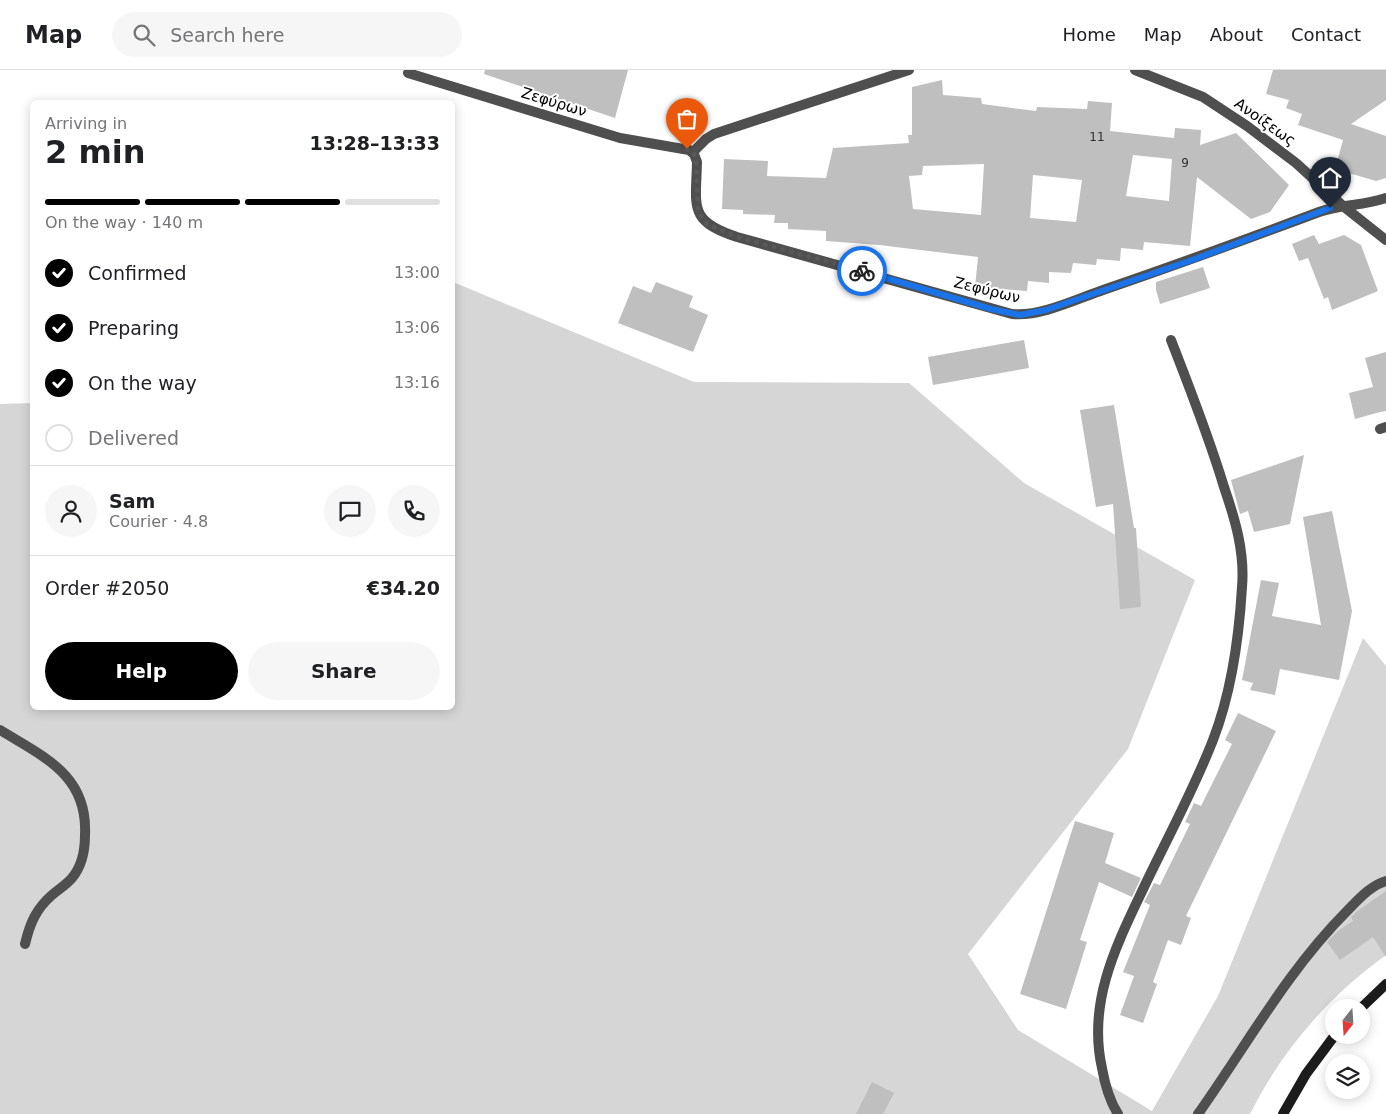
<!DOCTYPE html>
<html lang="en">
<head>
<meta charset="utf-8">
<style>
  :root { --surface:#fff; --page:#f6f6f6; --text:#202124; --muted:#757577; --line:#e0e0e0; --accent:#000 }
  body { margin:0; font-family:"DejaVu Sans",sans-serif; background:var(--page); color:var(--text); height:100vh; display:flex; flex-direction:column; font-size:19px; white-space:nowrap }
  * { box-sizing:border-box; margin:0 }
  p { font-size:16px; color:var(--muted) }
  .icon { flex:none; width:28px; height:28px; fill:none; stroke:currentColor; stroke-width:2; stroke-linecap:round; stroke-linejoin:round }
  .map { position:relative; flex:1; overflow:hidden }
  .sheet { position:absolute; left:30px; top:30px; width:425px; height:610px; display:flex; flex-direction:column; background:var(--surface); border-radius:8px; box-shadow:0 2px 12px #0003 }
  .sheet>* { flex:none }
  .needle { width:32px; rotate:197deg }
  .controls { position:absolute; left:1325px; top:929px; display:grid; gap:10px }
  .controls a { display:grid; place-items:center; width:45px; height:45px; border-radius:50%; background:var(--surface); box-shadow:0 2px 12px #0003; font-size:25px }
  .pin { position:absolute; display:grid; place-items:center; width:42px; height:42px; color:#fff; margin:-51px -21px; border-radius:50% 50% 50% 0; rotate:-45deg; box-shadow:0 0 5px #0007 }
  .pin .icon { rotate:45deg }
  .courier { position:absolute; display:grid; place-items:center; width:50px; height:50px; margin:-25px; border:4px solid #1a73e8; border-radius:50%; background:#fff; color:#222; box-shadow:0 1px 6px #0007 }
  .headline em { font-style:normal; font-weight:800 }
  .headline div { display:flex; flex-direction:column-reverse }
  .headline { display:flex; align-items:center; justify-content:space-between; height:85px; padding:0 15px }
  h1 { font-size:32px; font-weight:800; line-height:38px }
  .bar { display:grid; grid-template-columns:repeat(4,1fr); gap:8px 5px; align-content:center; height:60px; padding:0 15px }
  .bar i { height:6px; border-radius:4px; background:var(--line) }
  .bar .selected { background:var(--accent) }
  .bar p { grid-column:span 4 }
  .line { display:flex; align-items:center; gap:12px; padding:0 15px; border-top:1px solid var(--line) }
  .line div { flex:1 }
  .round { display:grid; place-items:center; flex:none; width:52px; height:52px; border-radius:26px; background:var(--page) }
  ol { padding:0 15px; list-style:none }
  li { display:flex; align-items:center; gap:15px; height:55px }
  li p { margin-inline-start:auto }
  li .icon { padding:5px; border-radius:50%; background:var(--accent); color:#fff; stroke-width:4 }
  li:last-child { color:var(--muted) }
  li i { width:28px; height:28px; border:2px solid var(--line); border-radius:50% }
  .cta { display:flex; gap:10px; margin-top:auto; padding:10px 15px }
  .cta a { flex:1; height:58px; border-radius:30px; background:var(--accent); color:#fff; font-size:20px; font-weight:800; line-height:58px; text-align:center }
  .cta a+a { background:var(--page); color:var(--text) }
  header { display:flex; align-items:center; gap:30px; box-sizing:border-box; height:70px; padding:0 25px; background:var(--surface); border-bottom:1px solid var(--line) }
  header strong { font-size:24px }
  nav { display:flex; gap:28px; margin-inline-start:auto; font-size:18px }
  .search { width:350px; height:45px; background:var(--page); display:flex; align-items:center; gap:12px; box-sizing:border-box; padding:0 18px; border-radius:28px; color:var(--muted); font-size:19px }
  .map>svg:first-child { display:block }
  .green { fill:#d6d6d6 }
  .building { fill:#bfbfbf; fill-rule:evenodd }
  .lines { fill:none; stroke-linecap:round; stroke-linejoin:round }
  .minor { stroke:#4f4f4f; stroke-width:10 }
  .secondary { stroke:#1c1c1c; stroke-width:10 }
  .done { stroke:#595959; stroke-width:5; stroke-dasharray:0 9 }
  .route { stroke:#1a73e8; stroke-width:6 }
  .labels { text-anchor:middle; stroke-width:4; stroke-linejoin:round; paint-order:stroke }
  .number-label { font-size:12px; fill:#303030 }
  .street-label { font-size:15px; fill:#000; stroke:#fff }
</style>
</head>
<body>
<header>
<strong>Map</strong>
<div class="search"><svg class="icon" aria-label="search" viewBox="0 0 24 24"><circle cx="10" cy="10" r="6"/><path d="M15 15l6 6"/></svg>Search here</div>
<nav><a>Home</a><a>Map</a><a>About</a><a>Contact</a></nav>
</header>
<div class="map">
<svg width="1386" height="1044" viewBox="0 0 1386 1044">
  <rect width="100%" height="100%" fill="#fff"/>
  <!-- green -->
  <path class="green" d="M453 212 694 312 909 313 1024 413 1195 510 1128 679 968 884 1018 960 1152 1041 1218 926 1363 568 1386 596V885C1328 927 1282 980 1250 1044H0V334L32 333V638H452Z"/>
  <!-- building -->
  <path class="building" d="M485 0H628L615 48 484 4Z
    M1273 0H1386V30L1351 54 1386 66V108L1376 111 1335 99 1343 70 1298 55 1302 44 1286 38 1289 30 1266 24Z
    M942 10 943 25 981 28 982 34 1036 41 1037 37 1087 39 1088 31 1112 33 1110 61 1174 68 1175 58 1201 60 1200 75 1236 63 1289 115 1270 142 1251 149 1197 107 1190 176 1144 172 1143 180 1121 178 1120 191 1097 189 1096 195 1073 193 1071 203 1049 202V213L1028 211 1027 221 975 217 978 187 879 175 826 171V161L788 159V153H774L775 145 743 144V140L722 139 724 89 768 91 767 106 826 108 833 78 909 73 908 65H912V17ZM1133 85 1172 89 1169 131 1126 126ZM984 94 981 145 913 139 909 106 922 105 923 96ZM1033 105 1082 110 1076 152 1030 148Z
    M1314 165 1319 174 1344 165 1361 175 1378 221 1332 240 1328 227 1324 229 1308 188 1299 191 1292 174Z
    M1203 197 1210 218 1160 234 1156 220V212Z
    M656 212 693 226 689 237 708 245 693 282 618 253 633 216 651 223Z
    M1024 270 1029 298 933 315 928 287Z
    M1386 282V341L1380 342 1365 288Z
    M1373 317 1380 342 1355 349 1349 323Z
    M1114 335 1134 458H1136L1141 537 1120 539 1113 434 1096 437 1080 340Z
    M1304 385 1290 454 1254 462 1248 441 1240 444 1231 410Z
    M1332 441 1352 541 1339 610 1280 599 1275 625 1250 620 1253 613 1242 610 1261 510 1279 513 1272 546 1321 555 1303 447Z
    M1238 643 1276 661 1186 846 1191 848 1181 875 1168 870 1153 912 1157 914 1143 953 1120 945 1134 906 1123 902 1150 835 1144 832 1154 813 1160 815 1190 754 1185 752 1194 733 1201 736 1232 674 1225 670Z
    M1075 751 1114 763 1105 793 1141 808 1132 827 1099 812 1080 870 1087 872 1066 939 1020 924Z
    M1386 821V887L1373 867 1340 890 1327 872 1338 861 1353 851 1351 847 1356 842Z
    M872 1012 894 1023 883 1044H856Z"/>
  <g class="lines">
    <!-- minor -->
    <path class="minor" d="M1135 0 1203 27 1247 56 1296 93 1343 136 1386 170
      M408 3 620 68 689 80 694 84 697 92C696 137 688 151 737 167L1012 244C1040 247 1077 229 1103 220 1176 195 1247 169 1319 142 1341 134 1364 136 1386 128
      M693 82 706 69 714 64 909 0
      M1380 359 1386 357
      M0 660C44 687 88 705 85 765 85 780 82 796 72 808 66 815 59 819 52 825 36 839 30 853 25 874
      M1118 1044C1109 1030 1105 1015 1102 998 1087 931 1117 874 1145 815 1168 767 1194 719 1213 670 1232 621 1239 568 1242 517 1245 482 1235 449 1224 417 1209 367 1190 319 1171 270
      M1198 1044C1247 975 1287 901 1347 841 1358 830 1371 815 1386 811"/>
    <!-- secondary -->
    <path class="secondary" d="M1361 938 1386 914
      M1283 1044 1306 1004 1335 965"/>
  </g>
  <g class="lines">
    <!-- done -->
    <path class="done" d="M687 79 694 84 696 89 698 142 707 154 737 167 862 201"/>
    <!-- route -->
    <path class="route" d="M862 201 991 239 1020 245 1046 240 1195 189 1330 138"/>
  </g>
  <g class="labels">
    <!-- number labels -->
    <g class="number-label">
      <text x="1097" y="71">11</text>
      <text x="1185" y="97">9</text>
    </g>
    <!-- street labels -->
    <g class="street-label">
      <text transform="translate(554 32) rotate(17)" y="5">Ζεφύρων</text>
      <text transform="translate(1265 52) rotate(35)" y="5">Ανοίξεως</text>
      <text transform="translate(987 220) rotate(14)" y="5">Ζεφύρων</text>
    </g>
  </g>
</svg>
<div class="controls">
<a><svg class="needle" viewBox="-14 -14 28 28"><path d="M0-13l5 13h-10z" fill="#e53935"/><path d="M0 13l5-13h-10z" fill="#757577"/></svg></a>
<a><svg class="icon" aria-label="layers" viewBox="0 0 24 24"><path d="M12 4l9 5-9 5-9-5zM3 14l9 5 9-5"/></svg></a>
</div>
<div class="pin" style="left:687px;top:79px;background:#ea580c"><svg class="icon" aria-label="bag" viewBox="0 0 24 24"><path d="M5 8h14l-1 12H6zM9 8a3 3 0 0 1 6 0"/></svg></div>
<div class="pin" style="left:1330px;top:138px;background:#1f2937"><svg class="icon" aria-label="home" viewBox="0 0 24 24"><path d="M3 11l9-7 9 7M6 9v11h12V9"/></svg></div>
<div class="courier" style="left:862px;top:201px"><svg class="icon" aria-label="bike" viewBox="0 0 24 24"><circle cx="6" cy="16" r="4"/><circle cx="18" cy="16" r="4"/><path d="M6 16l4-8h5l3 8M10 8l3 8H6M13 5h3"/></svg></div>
<section class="sheet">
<div class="headline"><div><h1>2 min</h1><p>Arriving in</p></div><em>13:28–13:33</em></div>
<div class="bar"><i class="selected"></i><i class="selected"></i><i class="selected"></i><i></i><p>On the way · 140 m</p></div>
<ol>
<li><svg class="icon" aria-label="check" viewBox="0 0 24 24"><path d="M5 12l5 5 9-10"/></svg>Confirmed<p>13:00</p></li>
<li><svg class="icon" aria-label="check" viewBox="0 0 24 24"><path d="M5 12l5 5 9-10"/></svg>Preparing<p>13:06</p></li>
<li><svg class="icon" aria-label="check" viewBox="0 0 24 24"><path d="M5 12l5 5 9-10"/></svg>On the way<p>13:16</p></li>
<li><i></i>Delivered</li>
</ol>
<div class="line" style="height:90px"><a class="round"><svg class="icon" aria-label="person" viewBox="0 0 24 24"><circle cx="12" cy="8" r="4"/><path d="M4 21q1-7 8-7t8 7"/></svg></a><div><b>Sam</b><p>Courier · 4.8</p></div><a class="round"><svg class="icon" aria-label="chat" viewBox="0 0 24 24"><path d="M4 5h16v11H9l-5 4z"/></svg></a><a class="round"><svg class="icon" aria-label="phone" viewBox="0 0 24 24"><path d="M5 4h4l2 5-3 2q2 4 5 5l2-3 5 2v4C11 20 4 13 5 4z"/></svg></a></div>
<div class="line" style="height:65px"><div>Order #2050</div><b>€34.20</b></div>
<div class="cta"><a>Help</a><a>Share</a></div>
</section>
</div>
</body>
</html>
